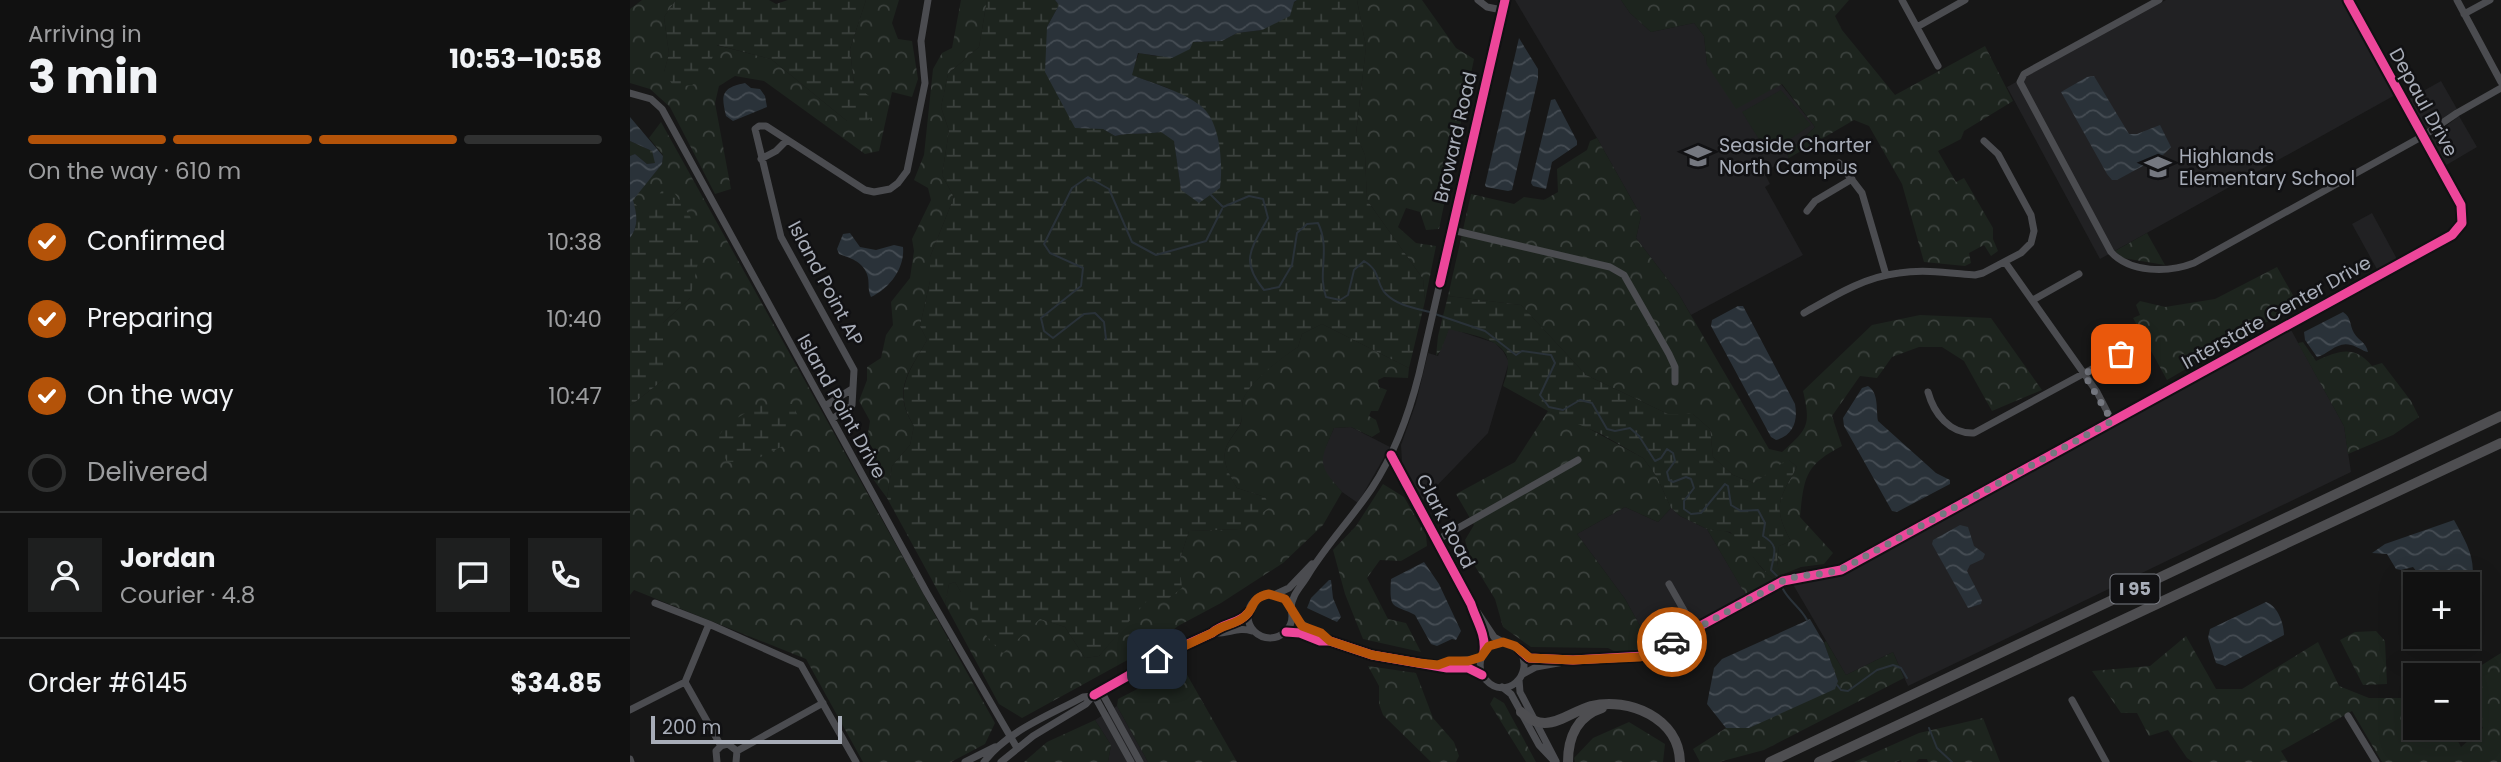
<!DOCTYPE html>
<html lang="en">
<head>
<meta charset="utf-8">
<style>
  :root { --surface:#111; --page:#1e1f1f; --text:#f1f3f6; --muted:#9c9d9f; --line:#303131; --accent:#b45309 }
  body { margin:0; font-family:Poppins,sans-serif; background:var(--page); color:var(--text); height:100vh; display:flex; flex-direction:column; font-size:26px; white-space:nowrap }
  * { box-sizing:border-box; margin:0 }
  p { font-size:23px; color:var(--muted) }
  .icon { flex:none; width:38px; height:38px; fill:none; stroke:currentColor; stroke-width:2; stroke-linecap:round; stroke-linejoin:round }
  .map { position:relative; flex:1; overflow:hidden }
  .sheet { display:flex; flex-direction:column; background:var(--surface); width:630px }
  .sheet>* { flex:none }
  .tools { position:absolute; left:1773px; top:572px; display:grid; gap:14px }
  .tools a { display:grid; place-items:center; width:77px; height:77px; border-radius:0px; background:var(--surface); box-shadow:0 7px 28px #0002,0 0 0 2px var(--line); font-size:35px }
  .scale { position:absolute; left:21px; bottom:18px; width:191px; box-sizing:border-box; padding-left:7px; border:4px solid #a8adb8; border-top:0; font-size:19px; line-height:24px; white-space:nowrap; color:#a8adb8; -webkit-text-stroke:5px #111113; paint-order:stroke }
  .pin { position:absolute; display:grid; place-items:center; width:60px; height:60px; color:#fff; margin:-30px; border-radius:14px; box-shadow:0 4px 10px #0006 }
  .courier { position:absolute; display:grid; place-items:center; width:70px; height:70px; margin:-35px; border:5px solid #b45309; border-radius:50%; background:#fff; color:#222; box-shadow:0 2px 9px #0007 }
  .head em { font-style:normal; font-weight:700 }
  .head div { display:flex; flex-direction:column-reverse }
  .head { display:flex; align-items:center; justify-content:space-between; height:119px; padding:0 28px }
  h1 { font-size:46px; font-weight:700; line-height:52px }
  .bar { display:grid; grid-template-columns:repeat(4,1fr); gap:10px 7px; align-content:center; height:84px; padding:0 28px }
  .bar i { height:9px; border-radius:5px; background:var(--line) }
  .bar .on { background:var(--accent) }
  .bar p { grid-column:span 4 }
  .line { display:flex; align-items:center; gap:18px; padding:0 28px; border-top:2px solid var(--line) }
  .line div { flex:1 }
  .round { display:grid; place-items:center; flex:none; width:74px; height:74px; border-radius:0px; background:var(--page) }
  ol { padding:0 28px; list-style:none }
  li { display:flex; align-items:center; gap:21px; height:77px }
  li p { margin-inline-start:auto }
  li .icon { padding:7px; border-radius:50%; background:var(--accent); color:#fff; stroke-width:4 }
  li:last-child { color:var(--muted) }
  li i { width:38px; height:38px; border:4px solid var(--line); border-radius:50% }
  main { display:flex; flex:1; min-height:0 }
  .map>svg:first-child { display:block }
  .built { fill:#212123 }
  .forest { fill:url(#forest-crowns) }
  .wetland { fill:url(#wetland-marsh) }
  .park { fill:#1d241e }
  .water { fill:url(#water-waves) }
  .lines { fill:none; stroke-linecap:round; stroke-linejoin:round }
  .stream { stroke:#2a3239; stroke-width:2 }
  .minor { stroke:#4b4c50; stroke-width:7 }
  .highway { stroke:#4e4e51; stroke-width:10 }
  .cycleway-casing { stroke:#111113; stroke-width:13 }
  .cycleway { stroke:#ed469a; stroke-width:9 }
  .done { stroke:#757880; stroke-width:7; stroke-dasharray:0 12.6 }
  .route { stroke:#b45309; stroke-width:9 }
  .labels { text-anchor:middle; stroke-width:5; stroke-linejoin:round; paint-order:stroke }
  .shield { fill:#111113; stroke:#7b7e86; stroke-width:2 }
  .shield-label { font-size:18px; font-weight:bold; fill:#a8adb8 }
  .street-label { font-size:19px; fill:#a8adb8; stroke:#111113 }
  .poi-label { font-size:19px; fill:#a8adb8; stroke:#111113; text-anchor:start }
</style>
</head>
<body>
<main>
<section class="sheet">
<div class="head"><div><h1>3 min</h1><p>Arriving in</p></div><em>10:53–10:58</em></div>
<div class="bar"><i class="on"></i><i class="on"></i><i class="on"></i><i></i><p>On the way · 610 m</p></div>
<ol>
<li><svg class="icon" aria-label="check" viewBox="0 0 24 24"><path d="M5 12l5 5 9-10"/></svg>Confirmed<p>10:38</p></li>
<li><svg class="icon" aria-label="check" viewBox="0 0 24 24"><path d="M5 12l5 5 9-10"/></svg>Preparing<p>10:40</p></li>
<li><svg class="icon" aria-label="check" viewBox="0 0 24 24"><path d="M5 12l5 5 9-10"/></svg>On the way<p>10:47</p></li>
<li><i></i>Delivered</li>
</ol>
<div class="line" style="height:126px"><a class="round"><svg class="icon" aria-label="person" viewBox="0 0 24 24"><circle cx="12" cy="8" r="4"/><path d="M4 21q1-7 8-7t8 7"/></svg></a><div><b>Jordan</b><p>Courier · 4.8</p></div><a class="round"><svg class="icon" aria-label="chat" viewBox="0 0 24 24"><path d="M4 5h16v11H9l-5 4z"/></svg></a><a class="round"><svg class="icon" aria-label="phone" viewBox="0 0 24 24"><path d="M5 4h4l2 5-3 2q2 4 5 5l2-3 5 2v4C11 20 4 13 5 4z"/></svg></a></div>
<div class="line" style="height:91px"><div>Order #6145</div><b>$34.85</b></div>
</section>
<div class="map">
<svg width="1871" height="762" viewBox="0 0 1871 762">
  <defs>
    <pattern id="forest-crowns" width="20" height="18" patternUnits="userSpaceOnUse" patternTransform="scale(1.75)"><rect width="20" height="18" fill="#1d241e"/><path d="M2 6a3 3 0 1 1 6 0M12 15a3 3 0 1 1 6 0" fill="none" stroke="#3b413d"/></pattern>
    <pattern id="wetland-marsh" width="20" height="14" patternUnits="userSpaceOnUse" patternTransform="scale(1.75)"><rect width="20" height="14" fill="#1d241e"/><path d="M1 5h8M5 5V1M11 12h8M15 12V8" fill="none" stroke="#3b413d"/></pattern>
    <pattern id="water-waves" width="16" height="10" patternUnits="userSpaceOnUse" patternTransform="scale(1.75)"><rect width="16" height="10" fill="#2a3239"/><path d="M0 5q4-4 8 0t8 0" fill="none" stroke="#464d54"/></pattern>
  </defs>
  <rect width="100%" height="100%" fill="#171717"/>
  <!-- built -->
  <path class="built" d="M885 0H991L1000 13 1021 32 1064 23 1074 36 1077 65 1151 84 1185 127 1157 154 1159 158 1134 172 1140 184 1135 187 1173 255 1061 315 1048 293 1006 238 1011 216 967 138Z
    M1536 0H1715L1767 94 1470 259 1377 87Z
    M1811 81 1827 109 1789 134 1772 103Z
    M1829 116 1847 147 1813 167 1802 146 1801 138Z
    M1742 213 1768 261 1748 271 1722 224Z
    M819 328 865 343 873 351 879 362 858 433 793 500 772 462 771 445 786 403 798 353 808 356Z
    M1660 328 1714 426 1721 472 1278 686 1263 652 1216 675 1161 581 1200 577 1221 569Z
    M721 427 760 447 728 503 712 492 695 473 691 457 704 428Z
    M995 507 1028 522 1041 508 1050 516 1077 529 1117 597 1023 649 995 599 947 534Z
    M487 706 518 762H478L481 745 465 720Z"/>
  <!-- forest -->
  <path class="forest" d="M12 0H46L34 17 39 54 34 72 86 45 141 59 217 121 224 85 220 49 236 0H269L262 23 268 39 282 41 288 79 282 97 262 92 249 151 235 154 134 81 105 76 89 86 85 103 101 189 85 194 40 107 20 89 0 83V9Z
    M331 0H357L349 47 318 74 311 107 319 131 312 175 324 197 300 257V281L290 326 297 340C279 372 261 391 284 426L280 445 262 466 257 498 243 479 245 452 237 440 240 421 229 401 237 380V367L251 358 256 335 263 325 261 302 280 278 284 251 282 239 301 200 298 188 284 180 294 155 303 69 312 53 322 48Z
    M727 0H792L826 48 844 59 809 229 796 230 790 212 776 208 768 227 786 243 806 246 795 301 793 279 737 200 735 155 726 134 736 47Z
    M991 0H1219L1205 16 1212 30 1265 95 1355 46 1383 101 1334 131 1331 139 1308 151 1326 182 1334 178 1363 228V239L1368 251 1361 256 1354 245 1339 253 1341 263 1335 266 1294 262 1272 184 1239 126 1224 120 1159 158 1157 154 1185 127 1152 84 1106 109 1077 65 1074 36 1064 23 1021 32 1000 13Z
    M31 122 365 723 355 744 321 762H233L176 659 4 590 0 595V406L33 380V323L60 298 37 183 16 217 2 200 32 164 33 155 19 138Z
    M967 138 1011 216 1006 238 1048 293 1139 449 1152 452C1178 429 1181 425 1173 391L1242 325 1290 315 1361 318 1412 390 1362 411 1334 361 1312 347H1289L1262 357 1247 378 1230 376 1202 416 1212 446C1175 465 1174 477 1170 517L1203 553 1194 564 1171 567 1151 575 1147 566 1149 546 1161 541C1142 507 1149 499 1167 467L1159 460 1124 483 1103 475 1083 457 1080 429 1063 414H1038L956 375 891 305 818 296 841 194 884 204 894 197 914 200 928 192 927 169 957 150 960 141Z
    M0 141 22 151 26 163 17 164 5 154 0 156Z
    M1517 233 1535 265 1493 258 1485 251Z
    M1647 267 1668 304 1537 380 1503 318 1510 315 1506 305 1510 301 1535 307 1585 299Z
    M692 324 779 368 778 378 754 377 748 380 749 387 757 390 748 411H741L739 416 746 420 750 432 742 437 721 427 704 428C689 463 687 463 712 492L693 525 653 563 591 603 548 626 523 646 392 718 369 704 315 604 319 584 325 582 331 592 435 627 455 658 469 656 549 562 559 531 610 529 635 497 607 488C601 478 593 465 595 452 596 442 607 432 611 423 613 416 611 407 613 400 618 383 652 357 668 347L672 334Z
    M1673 342 1686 361C1708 351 1724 344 1742 366L1752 363 1781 401 1789 417 1763 435 1718 454 1714 426 1668 343Z
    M918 411 945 421 1013 458 1027 477 1041 508 1028 522 995 507 947 534 995 599 1023 649 988 653 978 648 901 647 873 627 865 599 840 558 835 540 844 525 826 494 885 462Z
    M753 484 774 497 796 535 797 546 771 561 750 560 737 578 758 619 776 623 791 652 733 639 715 594 703 550 726 526Z
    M1077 529C1084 530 1095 530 1100 533 1119 543 1126 568 1144 579L1115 594Z
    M1746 631 1755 641 1757 684 1733 685 1710 640 1725 632Z
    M1556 636 1586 689H1612L1688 642 1709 686 1739 698H1785V728H1821L1831 747 1853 728 1838 702V690L1847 668 1871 653V762H1752L1722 711 1651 751 1658 762H1563L1557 758 1538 730 1519 736 1507 713H1491L1462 671 1520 666Z
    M1196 641 1216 675 1263 652 1274 678 1134 750 1089 762H1070L1063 749 1096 728H1119L1208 681 1194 643Z
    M552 666 607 762H518L487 706 488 699Z
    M738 666 786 673 803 718 824 742 829 756 826 762H801L753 715 749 704V686Z
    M864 697 874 703 906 762H896L860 704Z
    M1353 718 1370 762H1298L1297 759H1289L1286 762H1272L1271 760 1265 762H1224L1289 733Z
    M465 720 481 745 478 762H394L417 742Z
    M999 722 1035 744 1033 762H945L944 758 963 738Z"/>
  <!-- wetland -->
  <path class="wetland" d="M46 0H139L146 4 158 0H236L220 49 224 85 246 101 243 116 232 126 217 121 141 59 87 45 75 78 62 85 44 87 34 72 39 54 34 17Z
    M357 0H425L429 5 417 27 473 129 485 136C502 132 514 135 531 132L544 140 551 190 572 107 538 88 501 75 509 53 525 56 563 42 592 41 607 33 632 30 667 0H727L736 47 726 134 735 155 737 200 793 279 795 301 779 368 692 324 672 334 668 347C653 357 618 383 613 400 611 407 613 416 611 422 607 432 596 442 595 452 593 464 601 478 607 488L635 497 640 507 610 529 559 531 549 562 552 588 534 602 522 595 469 656 455 658 435 627 410 619 373 653 359 640 325 582 319 584 315 604 257 498 262 466 280 445 284 426C262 392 279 372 297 340L290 326 300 281V257L324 197 312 175 319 131 311 107 318 74 349 47Z
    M37 182 60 216 71 250 60 298 33 323V380L0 406V238C9 225 7 215 2 200L16 216Z
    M818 296 891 305 956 375 1038 414H1063L1080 429 1083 457 1103 475 1124 483 1158 459 1167 467C1149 499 1142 507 1161 541L1149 546 1147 565 1151 575 1144 579 1138 575 1117 550 1100 532 1077 529 1050 516 1041 508 1027 477 1013 458 971 434 918 411 873 386C875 380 878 371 878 364 879 339 837 334 819 329L811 350 806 356 808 336Z
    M162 404 169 418 153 446 120 462H97L86 440 97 424 129 405Z"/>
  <!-- park -->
  <path class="park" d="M1151 90 1181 125 1138 154 1112 112Z"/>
  <!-- water -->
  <path class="water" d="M425 0H667L664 2 660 16 632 30 607 33 592 41 563 42 560 49 542 58 508 53 502 75C524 84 552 91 571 106 591 122 593 165 590 188L569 203 551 190 544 141 531 132C514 135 502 132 485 136L473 129 445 128 415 72 417 27 429 5Z
    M889 38 908 69V79L882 190 878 191 856 187 855 185Z
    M1464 76 1499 134H1507L1530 125 1541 147 1533 155 1487 180H1482L1477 174 1431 92 1457 77Z
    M115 83 121 88 130 89 135 96 137 107 103 121 96 116C91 95 91 88 115 83Z
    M925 99 947 141V145L922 162 916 189 903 186 901 183 921 100Z
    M0 117 33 156 32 164 3 200C7 215 9 225 0 238V156L5 154 17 164 25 163 22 151 0 141Z
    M220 233 230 247 246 250 264 245 273 247C275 268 260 288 241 297 237 289 240 282 237 274 232 261 220 258 209 254L207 249 213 234Z
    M1108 306H1113L1165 404C1168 420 1164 435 1146 440L1141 437 1081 326 1082 320Z
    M1713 312C1722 318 1719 324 1724 333 1729 341 1736 342 1738 352 1732 351 1727 346 1721 345 1707 341 1699 354 1687 357L1675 340 1674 332Z
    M1238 386C1249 393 1246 409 1248 421L1306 473 1320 480V484L1267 512 1262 511 1214 426 1213 418 1232 388Z
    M1824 520C1835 540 1846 557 1842 580L1836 584H1797L1783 567 1771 570 1766 569 1757 554 1742 553 1755 544Z
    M1330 525 1338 527 1344 546 1355 554 1353 559 1340 565 1337 571 1352 600 1351 604 1338 608 1302 544 1303 540Z
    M794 562 809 584 831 631 826 640 822 639 807 646 801 644 785 615C763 603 759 612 761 579Z
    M699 580H701L703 598 711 617 707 622 677 608 681 598Z
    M1636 602C1648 606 1654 624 1654 635L1595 666 1586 663 1578 638 1580 629Z
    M1180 619 1194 643 1208 681 1205 689 1119 728H1096L1077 704 1084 668 1092 659Z"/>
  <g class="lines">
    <!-- stream -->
    <path class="stream" d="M581 195 593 207 619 196 633 199 638 218C622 248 609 260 634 290L649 287 662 265 667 233 677 224 688 223C701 250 687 272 696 297L710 300 718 295 724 270 734 261C752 272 745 283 756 294 768 306 785 308 800 312
      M805 314 855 331 886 355 892 351 921 355 925 363 910 395 919 407 933 410 950 400 962 403 977 429 985 431 1000 428 1009 436 1025 461 1031 458 1037 449 1043 453 1045 461 1037 472 1039 480 1043 482 1056 477 1061 479 1064 488 1054 501V509L1061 514 1071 513 1095 484 1098 486 1101 505 1111 511 1128 510 1135 523 1133 536C1150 546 1144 553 1141 570L1147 576
      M476 339 474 322 465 313 454 314 423 338 414 331 411 318 451 286 453 268 420 253 414 244 442 188 458 177 479 189 502 242 526 255 576 241 592 209
      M1153 589C1159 601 1171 608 1177 620
      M1207 685 1211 690 1218 691 1247 670 1263 665 1271 668 1277 678
      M1299 728 1307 748 1322 762"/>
    <!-- minor -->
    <path class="minor" d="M848 0 857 7 872 10
      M1272 0 1308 66
      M1529 0 1394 74 1390 82 1481 252C1500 273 1538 273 1564 263L1793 136 1827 113 1871 88
      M1827 0 1871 82
      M1834 14 1860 0
      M1287 27 1335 0
      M0 93 21 99 32 109 297 593 387 748
      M131 159 146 151 157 140
      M1209 163 1232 193 1256 275
      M1177 211 1185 201 1222 179
      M822 230 980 267 994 275 1039 354 1045 367V382
      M1375 262 1467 392 1482 421
      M1403 300 1449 274
      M1174 313C1204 296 1234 277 1269 273 1294 269 1320 273 1345 275L1353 273 1391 253 1401 243 1404 231 1401 215 1368 154 1354 141
      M1298 392C1304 414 1320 434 1344 433L1484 357 1498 347
      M195 406 222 389
      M202 419 222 405 224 370 151 237 125 129 129 126H136L235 190 244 192 260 189 268 183 277 171 295 83 291 41 298 0
      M761 455 841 604C846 620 856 634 854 651
      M807 540 948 460
      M1039 584 1065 630
      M618 616a22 22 0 1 1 44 0a22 22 0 1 1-44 0Z
      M646 594 659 588 682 564
      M25 603 79 624
      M844 607 864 637 873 642
      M661 608C662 594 671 587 678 575 697 544 722 518 742 488 765 453 779 414 789 374L875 0
      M663 614C672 629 688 630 700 641
      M656 632 670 633 690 641H700L742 655 817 668H838L852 674
      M582 633C597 635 608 626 622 631
      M890 650C905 676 875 701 856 680 844 666 852 645 869 643 884 640 888 655 901 658 910 660 919 657 928 658 954 660 981 659 1008 657 1023 656 1038 645 1051 637 1085 619 1119 597 1154 581 1172 572 1193 576 1211 570L1822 235 1832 223 1831 205 1718 0
      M808 665C823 659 837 662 851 657
      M893 674 906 667 939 661
      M889 680 890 692 926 761
      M55 682 91 746
      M872 687 881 694 909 745 925 762
      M471 691 510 762
      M464 695 501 762
      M1442 700 1476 762
      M0 710 55 682 79 624 171 665 226 762
      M1718 716 1746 762
      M107 751 193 703
      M0 759 1 762
      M87 762 86 751 91 746 98 744 107 751 106 762
      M335 762 365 747
      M354 762C377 731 420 715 453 697L463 696
      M371 762 403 736 456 704 464 695 542 651 582 633C593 623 609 624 618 613"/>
    <!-- highway -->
    <path class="highway" d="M891 712C898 718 905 723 915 723 930 723 946 710 961 706 999 697 1049 718 1050 762
      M938 762C938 738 947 716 972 708
      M1140 762 1871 416
      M1189 762 1871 443"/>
    <!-- cycleway casing -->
    <g class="cycleway-casing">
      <path id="cycleway" d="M810 283 875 0
        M761 455 841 604C846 620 856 634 854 651
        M656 632 670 633 690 641H700L742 655 817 668H838L852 675
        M890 650 899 658 943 660 1015 656 1153 581 1211 570 1822 235 1832 223 1831 205 1718 0
        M464 695 542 651 582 633C593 623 609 624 618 613"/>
    </g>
    <!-- cycleway -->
    <use href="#cycleway" class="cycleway"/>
  </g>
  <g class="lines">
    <!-- done -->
    <path class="done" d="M1042 642 1153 581C1174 572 1196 577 1216 567L1482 421 1454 374 1491 354"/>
    <!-- route -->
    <path class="route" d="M527 659 582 633C591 625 605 625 614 617 626 608 619 598 639 594L655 599 672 626 691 633 700 641 742 655 789 663 808 665 819 661H838L851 657 859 646 873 642 885 646 900 658 943 660 1010 657 1021 654 1042 642"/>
  </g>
  <!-- icons -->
  <defs>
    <g id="school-bare" transform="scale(2.1)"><path d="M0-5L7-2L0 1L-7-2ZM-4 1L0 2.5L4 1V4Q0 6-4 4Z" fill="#757880" stroke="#111113" stroke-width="2.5" paint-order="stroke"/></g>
  </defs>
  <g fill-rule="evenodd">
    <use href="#school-bare" x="1068" y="156"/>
    <use href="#school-bare" x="1528" y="167"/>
  </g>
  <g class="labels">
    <!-- shield labels -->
    <rect class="shield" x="1480.5" y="574.5" width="49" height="29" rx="5"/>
    <g class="shield-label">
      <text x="1505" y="595">I 95</text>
    </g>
    <!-- street labels -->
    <g class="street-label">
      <text transform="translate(1794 102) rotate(61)" y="7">Depaul Drive</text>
      <text transform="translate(825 137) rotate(-77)" y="7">Broward Road</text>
      <text transform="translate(196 283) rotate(62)" y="7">Island Point AP</text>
      <text transform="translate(1646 312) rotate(-29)" y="7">Interstate Center Drive</text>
      <text transform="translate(212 406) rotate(61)" y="7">Island Point Drive</text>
      <text transform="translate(816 521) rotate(62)" y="7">Clark Road</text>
    </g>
    <!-- poi labels -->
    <g class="poi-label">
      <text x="1089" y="152">Seaside Charter<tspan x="1089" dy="22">North Campus</tspan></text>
      <text x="1549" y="163">Highlands<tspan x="1549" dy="22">Elementary School</tspan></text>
    </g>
  </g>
</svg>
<div class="tools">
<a>+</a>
<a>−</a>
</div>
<div class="scale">200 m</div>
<div class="pin" style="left:1491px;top:354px;background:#ea580c"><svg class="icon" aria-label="bag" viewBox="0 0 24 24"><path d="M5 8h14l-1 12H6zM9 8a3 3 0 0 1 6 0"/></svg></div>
<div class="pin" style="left:527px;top:659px;background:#1f2937"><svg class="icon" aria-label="home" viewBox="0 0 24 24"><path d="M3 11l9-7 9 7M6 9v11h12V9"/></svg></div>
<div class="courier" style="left:1042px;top:642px"><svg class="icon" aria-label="car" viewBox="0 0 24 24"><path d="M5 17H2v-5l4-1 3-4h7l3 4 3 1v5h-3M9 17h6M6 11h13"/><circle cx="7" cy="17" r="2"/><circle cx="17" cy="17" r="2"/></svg></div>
</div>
</main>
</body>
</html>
